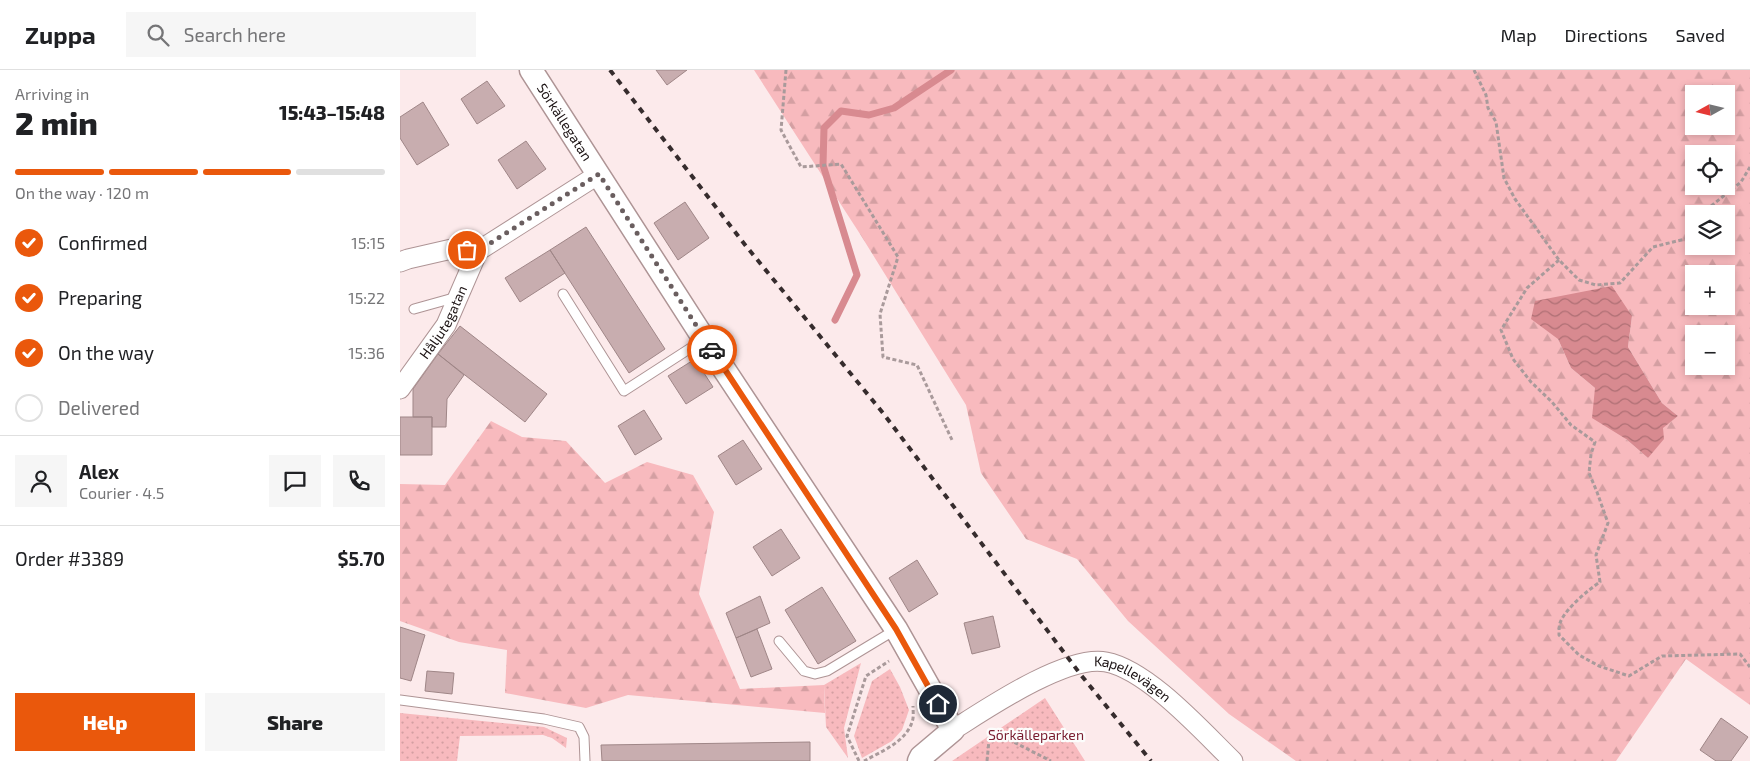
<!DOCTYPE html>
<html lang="en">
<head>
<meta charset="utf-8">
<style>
  :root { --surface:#fff; --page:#f6f6f6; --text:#202124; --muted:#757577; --line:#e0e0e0; --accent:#ea580c }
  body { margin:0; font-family:"Exo 2",sans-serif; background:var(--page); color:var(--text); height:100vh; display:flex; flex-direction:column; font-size:19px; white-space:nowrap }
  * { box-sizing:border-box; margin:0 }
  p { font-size:16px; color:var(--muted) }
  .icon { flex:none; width:28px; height:28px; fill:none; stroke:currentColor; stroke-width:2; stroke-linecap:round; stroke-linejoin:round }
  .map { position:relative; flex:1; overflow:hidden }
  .side { display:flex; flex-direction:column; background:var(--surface); width:400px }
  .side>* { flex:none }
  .needle { width:32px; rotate:262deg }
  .buttons { position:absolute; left:1285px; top:15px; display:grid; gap:10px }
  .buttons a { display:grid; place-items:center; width:50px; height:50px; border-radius:0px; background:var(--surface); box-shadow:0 2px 8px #0003; font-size:25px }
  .pin { position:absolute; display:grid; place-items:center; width:42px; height:42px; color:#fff; margin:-21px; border:2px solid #fff; border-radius:50%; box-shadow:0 1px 5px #0007 }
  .courier { position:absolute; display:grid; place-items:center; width:50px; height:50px; margin:-25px; border:4px solid #ea580c; border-radius:50%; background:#fff; color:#222; box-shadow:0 1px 6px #0007 }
  .overview em { font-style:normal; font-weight:800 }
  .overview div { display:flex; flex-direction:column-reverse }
  .overview { display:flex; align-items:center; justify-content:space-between; height:85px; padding:0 15px }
  h1 { font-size:32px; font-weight:800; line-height:38px }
  .bar { display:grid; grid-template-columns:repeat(4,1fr); gap:8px 5px; align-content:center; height:60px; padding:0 15px }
  .bar i { height:6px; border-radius:4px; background:var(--line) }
  .bar .on { background:var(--accent) }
  .bar p { grid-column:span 4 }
  .line { display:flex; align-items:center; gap:12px; padding:0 15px; border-top:1px solid var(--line) }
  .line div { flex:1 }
  .round { display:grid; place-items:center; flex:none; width:52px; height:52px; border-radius:0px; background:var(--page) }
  ol { padding:0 15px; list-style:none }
  li { display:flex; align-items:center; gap:15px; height:55px }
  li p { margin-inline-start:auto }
  li .icon { padding:5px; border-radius:50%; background:var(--accent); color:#fff; stroke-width:4 }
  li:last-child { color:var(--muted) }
  li i { width:28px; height:28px; border:2px solid var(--line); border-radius:50% }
  .action { display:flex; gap:10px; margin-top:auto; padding:10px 15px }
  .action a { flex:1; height:58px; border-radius:0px; background:var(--accent); color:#fff; font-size:20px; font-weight:800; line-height:58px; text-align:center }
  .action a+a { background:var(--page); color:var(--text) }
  header { display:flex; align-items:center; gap:30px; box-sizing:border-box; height:70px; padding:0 25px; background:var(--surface); border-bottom:1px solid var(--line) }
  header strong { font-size:24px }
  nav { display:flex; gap:28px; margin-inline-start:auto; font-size:18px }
  .search { width:350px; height:45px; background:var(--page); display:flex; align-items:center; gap:12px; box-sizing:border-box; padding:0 18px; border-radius:0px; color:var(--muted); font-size:19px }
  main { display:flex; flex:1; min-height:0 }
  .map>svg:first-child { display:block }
  .green { fill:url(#green-dots) }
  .forest { fill:url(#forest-firs); fill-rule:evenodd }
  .water { fill:url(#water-waves) }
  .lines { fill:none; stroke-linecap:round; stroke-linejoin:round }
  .stream { stroke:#d88a90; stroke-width:7 }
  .building { fill:#c8adaf; stroke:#9f8687 }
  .service-casing { stroke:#ae9495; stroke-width:11 }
  .minor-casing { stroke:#ae9495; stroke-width:21 }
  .tertiary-casing { stroke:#ae9495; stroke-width:25 }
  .path { stroke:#a99a9b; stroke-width:3; stroke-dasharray:4 2.5; stroke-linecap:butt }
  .service { stroke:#fff; stroke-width:9 }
  .minor { stroke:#fff; stroke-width:19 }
  .tertiary { stroke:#fff; stroke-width:22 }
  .rail { stroke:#362c2d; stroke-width:4; stroke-dasharray:6 6; stroke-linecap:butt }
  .done { stroke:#6a5e5f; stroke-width:5; stroke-dasharray:0 9 }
  .route { stroke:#ea580c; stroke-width:6 }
  .labels { text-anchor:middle; stroke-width:4.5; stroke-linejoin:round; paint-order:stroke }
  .street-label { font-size:14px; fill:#1b1213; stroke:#fcfdfc }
  .park-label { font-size:14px; fill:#791d2f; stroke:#fcfdfc }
</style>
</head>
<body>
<header>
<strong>Zuppa</strong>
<div class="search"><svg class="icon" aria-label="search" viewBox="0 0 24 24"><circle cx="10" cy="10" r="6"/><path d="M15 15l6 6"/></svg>Search here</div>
<nav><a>Map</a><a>Directions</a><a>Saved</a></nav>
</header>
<main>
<section class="side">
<div class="overview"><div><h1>2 min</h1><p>Arriving in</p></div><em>15:43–15:48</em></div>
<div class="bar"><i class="on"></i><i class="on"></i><i class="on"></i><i></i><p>On the way · 120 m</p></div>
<ol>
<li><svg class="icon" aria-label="check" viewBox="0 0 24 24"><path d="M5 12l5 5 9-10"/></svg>Confirmed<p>15:15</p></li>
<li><svg class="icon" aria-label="check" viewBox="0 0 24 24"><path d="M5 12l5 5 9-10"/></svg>Preparing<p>15:22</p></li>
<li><svg class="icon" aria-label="check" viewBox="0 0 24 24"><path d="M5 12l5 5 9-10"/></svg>On the way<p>15:36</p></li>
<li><i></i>Delivered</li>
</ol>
<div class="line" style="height:90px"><a class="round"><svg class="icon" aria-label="person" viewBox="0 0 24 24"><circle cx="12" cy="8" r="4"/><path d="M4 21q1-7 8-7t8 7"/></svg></a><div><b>Alex</b><p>Courier · 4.5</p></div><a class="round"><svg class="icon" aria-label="chat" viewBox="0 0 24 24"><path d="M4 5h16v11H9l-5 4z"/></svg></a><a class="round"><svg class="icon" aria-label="phone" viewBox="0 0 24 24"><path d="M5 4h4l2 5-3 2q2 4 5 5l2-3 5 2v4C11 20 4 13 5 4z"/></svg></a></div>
<div class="line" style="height:65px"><div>Order #3389</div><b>$5.70</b></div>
<div class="action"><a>Help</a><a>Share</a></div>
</section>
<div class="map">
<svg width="1350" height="691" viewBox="0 0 1350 691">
  <defs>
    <pattern id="green-dots" width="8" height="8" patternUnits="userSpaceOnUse" patternTransform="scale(1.25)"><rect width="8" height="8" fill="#f8babe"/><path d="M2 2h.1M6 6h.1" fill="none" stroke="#d49fa2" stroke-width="1.8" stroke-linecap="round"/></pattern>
    <pattern id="forest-firs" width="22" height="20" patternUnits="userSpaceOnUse" patternTransform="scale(1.25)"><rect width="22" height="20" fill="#f8babe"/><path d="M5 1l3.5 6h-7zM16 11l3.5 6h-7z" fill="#d49fa2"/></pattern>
    <pattern id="water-waves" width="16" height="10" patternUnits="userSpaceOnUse" patternTransform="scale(1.25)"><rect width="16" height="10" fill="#d88a90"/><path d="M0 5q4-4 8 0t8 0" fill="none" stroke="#ae6f74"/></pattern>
  </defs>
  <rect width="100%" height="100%" fill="#fceaeb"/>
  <!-- green -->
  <path class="green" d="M461 593 444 658 448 688 426 657 424 615Z
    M490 599 500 617 509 640 502 660 492 671 462 688 454 666 472 611Z
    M645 628 685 691H552Z
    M0 643 144 657 167 668 166 678 152 668 143 665 60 666 57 691H0Z"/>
  <!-- forest -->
  <path class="forest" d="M354 0H1350V635L1286 589 1216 691H896L829 644 728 551 677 489 626 469 581 403 566 335 460 164ZM1294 24H1326V56H1294ZM1294 84H1326V116H1294ZM1294 144H1326V176H1294ZM1294 204H1326V236H1294ZM1232 246 1228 277 1262 333 1278 346 1262 358 1248 388 1226 369 1195 318 1171 298 1158 269ZM1294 264H1326V296H1294Z
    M91 351 122 367 166 371 205 413 247 392 293 405 314 442 299 524 340 619 424 615 425 643 228 625 186 638 105 623 107 580 59 572 0 551V414L45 415Z"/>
  <!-- water -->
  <path class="water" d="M1212 216 1232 246 1228 277 1262 333 1278 346 1263 358 1264 369 1248 388 1226 369 1192 348 1195 318 1171 298 1158 269 1131 249 1135 231Z"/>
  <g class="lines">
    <!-- stream -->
    <path class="stream" d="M435 250 457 205 423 95 424 58 441 41 469 45 494 38 551 0"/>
  </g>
  <!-- building -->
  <path class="building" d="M256 0H287L267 15Z
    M87 11 105 36 77 54 61 29Z
    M23 32 49 75 17 95 0 68V47Z
    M126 71 146 99 117 119 98 90Z
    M285 132 309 168 278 190 254 153Z
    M186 157 265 279 229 303 150 180Z
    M150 180 165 203 120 232 105 208Z
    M60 256 147 324 125 352 38 284Z
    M38 284 64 305 47 329 46 357H32V347H13V319Z
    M295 289 313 317 286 334 268 306Z
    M244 340 262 369 235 385 218 356Z
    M0 347H32V385H0Z
    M343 370 362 399 336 415 318 386Z
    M381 459 400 488 372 506 353 477Z
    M517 490 538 524 509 542 489 508Z
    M422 517 456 571 418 594 385 540Z
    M360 526 370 553 336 568 326 543Z
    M593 546 600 577 572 584 564 553Z
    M0 557 25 565 11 611 0 608Z
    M357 559 372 599 351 607 336 568Z
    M27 601 54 603 52 624 25 621Z
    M1321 648 1348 667 1331 691H1316L1300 680Z
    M410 672V691H202L201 675Z"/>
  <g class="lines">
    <!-- service casing -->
    <g class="service-casing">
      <path id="service" d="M163 224 224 321 303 270
        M14 239 57 227
        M379 571 404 601 415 604 427 601 495 560
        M0 630 144 649 179 657 184 667 185 691"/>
    </g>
    <!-- minor casing -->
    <g class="minor-casing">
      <g id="minor">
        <path d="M0 192 8 189 56 178 78 181"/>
        <path id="s1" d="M0 319 46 255 78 181 199 104"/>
        <path id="s2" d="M553 660C586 639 667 584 706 592 748 600 802 661 833 691"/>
      </g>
    </g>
    <!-- tertiary casing -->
    <g class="tertiary-casing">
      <g id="tertiary">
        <path id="s3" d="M131 0 304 269 496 559 553 660 521 687 519 691"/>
      </g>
    </g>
    <!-- path -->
    <path class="path" d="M386 0 381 60 401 97 441 94 498 187 480 244 483 287 517 295 552 370
      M1074 0 1086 25 1088 38 1096 52 1104 108 1115 129 1159 190 1179 210 1196 215 1220 213 1253 177 1289 168 1294 158
      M1301 144 1341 112 1350 97
      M1159 190 1127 218 1101 260 1113 289 1131 312 1152 332 1171 355 1195 372 1191 384 1189 403 1197 422 1208 453 1196 485 1200 512C1188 520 1165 539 1160 553 1159 556 1159 561 1159 565L1179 585 1199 596 1229 606 1262 586 1340 584 1350 597
      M459 691 447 666 466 606 489 591
      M464 691C480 682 506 672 512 652 514 648 513 641 513 636
      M587 691 590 660 651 691"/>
    <!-- service -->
    <use href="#service" class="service"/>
    <!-- minor -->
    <use href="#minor" class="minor"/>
    <!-- tertiary -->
    <use href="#tertiary" class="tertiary"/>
    <!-- rail -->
    <path class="rail" d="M210 0 346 176 483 343 681 605 751 691"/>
  </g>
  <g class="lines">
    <!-- done -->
    <path class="done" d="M67 180 78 181 199 104 312 280"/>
    <!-- route -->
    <path class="route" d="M312 280 496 559 538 634"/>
  </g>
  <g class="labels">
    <!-- street labels -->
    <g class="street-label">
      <text dy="5" stroke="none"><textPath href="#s3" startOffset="62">Sörkällegatan</textPath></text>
      <text dy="5" stroke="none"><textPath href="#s1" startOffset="80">Håljutegatan</textPath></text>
      <text dy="5" stroke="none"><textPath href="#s2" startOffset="201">Kapellevägen</textPath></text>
    </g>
    <!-- park labels -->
    <g class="park-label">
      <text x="636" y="670">Sörkälleparken</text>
    </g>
  </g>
</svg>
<div class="buttons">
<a><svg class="needle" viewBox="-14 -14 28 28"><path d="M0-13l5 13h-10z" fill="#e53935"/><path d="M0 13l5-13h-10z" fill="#757577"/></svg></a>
<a><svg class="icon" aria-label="locate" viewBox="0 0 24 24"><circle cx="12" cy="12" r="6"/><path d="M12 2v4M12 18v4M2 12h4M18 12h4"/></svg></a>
<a><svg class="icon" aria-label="layers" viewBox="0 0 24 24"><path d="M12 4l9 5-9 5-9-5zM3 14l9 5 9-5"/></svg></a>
<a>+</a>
<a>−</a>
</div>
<div class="pin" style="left:67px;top:180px;background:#ea580c"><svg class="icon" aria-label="bag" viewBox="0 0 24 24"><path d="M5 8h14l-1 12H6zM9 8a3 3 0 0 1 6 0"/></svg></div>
<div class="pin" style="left:538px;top:634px;background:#1f2937"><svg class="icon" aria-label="home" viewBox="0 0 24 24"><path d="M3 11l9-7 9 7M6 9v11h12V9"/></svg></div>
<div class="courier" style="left:312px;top:280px"><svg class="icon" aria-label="car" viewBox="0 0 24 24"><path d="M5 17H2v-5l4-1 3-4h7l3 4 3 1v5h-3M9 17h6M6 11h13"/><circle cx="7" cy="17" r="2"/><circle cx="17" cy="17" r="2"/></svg></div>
</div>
</main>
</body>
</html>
